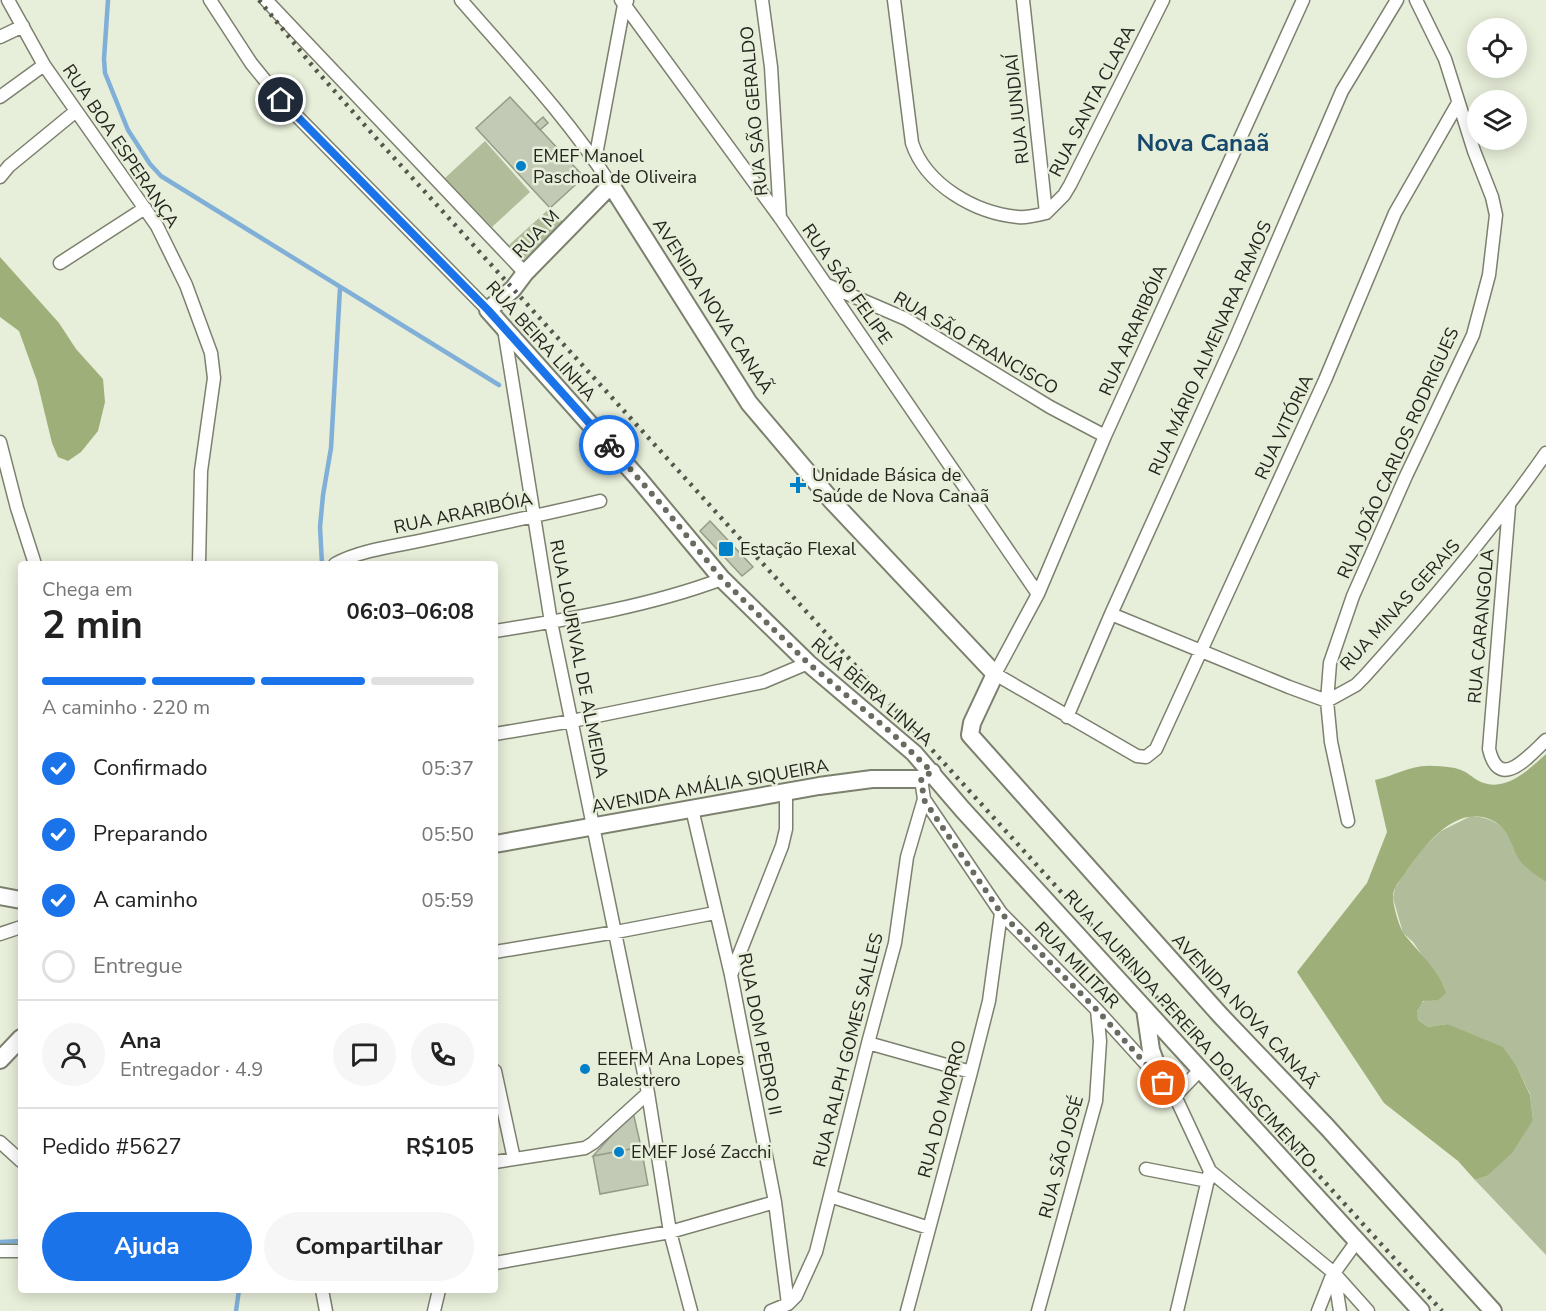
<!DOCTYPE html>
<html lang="pt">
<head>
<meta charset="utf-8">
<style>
  :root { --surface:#fff; --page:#f6f6f6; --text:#222; --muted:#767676; --line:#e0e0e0; --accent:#1a73e8 }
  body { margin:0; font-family:"Nunito Sans",sans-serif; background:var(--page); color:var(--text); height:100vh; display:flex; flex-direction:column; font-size:22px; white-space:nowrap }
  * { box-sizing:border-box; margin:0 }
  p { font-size:20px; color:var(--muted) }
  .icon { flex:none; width:33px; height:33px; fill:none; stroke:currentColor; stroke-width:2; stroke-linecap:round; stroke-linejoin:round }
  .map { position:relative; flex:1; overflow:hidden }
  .drawer { position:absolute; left:18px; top:561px; width:480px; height:732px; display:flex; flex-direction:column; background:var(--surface); border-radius:6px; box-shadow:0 3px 15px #0003 }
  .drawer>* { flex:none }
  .tools { position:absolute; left:1467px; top:18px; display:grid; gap:12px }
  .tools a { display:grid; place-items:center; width:60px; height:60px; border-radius:50%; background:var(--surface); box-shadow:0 3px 15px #0003; font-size:30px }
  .pin { position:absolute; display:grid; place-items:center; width:51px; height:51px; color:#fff; margin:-26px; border:3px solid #fff; border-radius:50%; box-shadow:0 2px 6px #0007 }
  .courier { position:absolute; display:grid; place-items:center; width:60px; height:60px; margin:-30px; border:4px solid #1a73e8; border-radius:50%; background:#fff; color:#222; box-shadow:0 2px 8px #0007 }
  .head em { font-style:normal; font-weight:700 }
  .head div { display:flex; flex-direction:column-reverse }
  .head { display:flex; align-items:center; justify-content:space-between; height:102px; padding:0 24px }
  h1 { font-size:39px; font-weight:700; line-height:45px }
  .bar { display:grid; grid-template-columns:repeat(4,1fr); gap:9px 6px; align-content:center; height:72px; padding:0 24px }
  .bar i { height:8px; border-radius:4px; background:var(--line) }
  .bar .selected { background:var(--accent) }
  .bar p { grid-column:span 4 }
  .line { display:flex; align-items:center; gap:15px; padding:0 24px; border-top:2px solid var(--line) }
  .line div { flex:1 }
  .round { display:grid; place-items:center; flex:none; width:63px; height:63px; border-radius:32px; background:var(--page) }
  ol { padding:0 24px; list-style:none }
  li { display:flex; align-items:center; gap:18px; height:66px }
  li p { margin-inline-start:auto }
  li .icon { padding:6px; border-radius:50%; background:var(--accent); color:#fff; stroke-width:4 }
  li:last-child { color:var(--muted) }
  li i { width:33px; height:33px; border:3px solid var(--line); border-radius:50% }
  .primary-button { display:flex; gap:12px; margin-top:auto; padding:12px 24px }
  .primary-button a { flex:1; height:69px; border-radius:36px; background:var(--accent); color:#fff; font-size:24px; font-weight:700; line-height:69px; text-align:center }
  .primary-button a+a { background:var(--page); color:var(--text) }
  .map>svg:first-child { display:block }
  .green { fill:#b1bd9a }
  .forest { fill:#9eaf79 }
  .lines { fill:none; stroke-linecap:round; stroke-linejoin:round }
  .stream { stroke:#80afd7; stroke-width:4.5 }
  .building { fill:#c2c9b5; stroke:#949b87; stroke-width:1.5 }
  .street-casing { stroke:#7b816e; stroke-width:15 }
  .secondary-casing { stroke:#7b816e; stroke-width:20 }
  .street { stroke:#fff; stroke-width:12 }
  .secondary { stroke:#fff; stroke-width:16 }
  .rail { stroke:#54574d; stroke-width:4.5; stroke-dasharray:3 6; stroke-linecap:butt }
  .done { stroke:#686b5f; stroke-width:6; stroke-dasharray:0 10.8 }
  .route { stroke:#1a73e8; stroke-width:8 }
  .poi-dot { fill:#0080c8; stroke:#e7eed9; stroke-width:2 }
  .labels { text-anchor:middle; stroke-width:5; stroke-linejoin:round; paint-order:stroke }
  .street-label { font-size:18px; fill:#23251e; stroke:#e7eed9 }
  .poi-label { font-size:18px; fill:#23251e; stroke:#e7eed9; text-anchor:start }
  .district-label { font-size:24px; font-weight:bold; fill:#16486b; stroke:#e7eed9 }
</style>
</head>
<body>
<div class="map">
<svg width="1546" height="1311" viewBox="0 0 1546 1311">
  <rect width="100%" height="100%" fill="#e7eed9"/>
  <!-- green -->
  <path class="green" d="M485 141 530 192 492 227 445 178Z
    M550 208 563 222 523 260 509 245Z
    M1471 816C1486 817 1504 823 1511 838 1512 841 1512 845 1513 847 1520 860 1534 875 1546 882V1255L1475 1180 1487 1176 1533 1120 1530 1094 1517 1067 1447 1024 1428 1027 1418 1020C1414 1003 1424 999 1438 999L1444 987 1413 942 1403 933 1393 898 1395 888 1420 851 1441 831Z"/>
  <!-- forest -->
  <path class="forest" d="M0 257 59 323 76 349 103 379 105 402 98 431 81 452 68 461 58 457 52 443 37 381 19 331 0 317Z
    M1546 754V882C1537 876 1528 870 1521 862 1509 846 1512 828 1489 819 1454 805 1421 849 1404 875 1399 882 1392 889 1393 899 1394 908 1399 927 1404 934 1418 952 1440 971 1446 993L1438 1000 1423 1001 1417 1011 1418 1020 1428 1027 1447 1024 1503 1047 1517 1067 1530 1095 1533 1120 1512 1153 1487 1176 1475 1180 1458 1161 1384 1103 1297 972 1367 883 1387 832 1375 780C1395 776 1412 764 1433 766 1441 766 1454 767 1461 770 1467 772 1472 777 1477 780 1504 795 1527 771 1546 754Z"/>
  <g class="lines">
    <!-- stream -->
    <path class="stream" d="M108 0 104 59 105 73 128 130 150 164 161 176 499 385
      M322 564 320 527 323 495 331 448 340 288
      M0 1242 21 1241
      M236 1311 239 1290"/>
  </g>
  <!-- building -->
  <path class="building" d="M510 97 584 177 550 208 476 128Z
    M543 117 548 123 540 130 535 124Z
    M710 521 753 567 742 576 700 531Z
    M633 1112 641 1147 593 1156 629 1116Z
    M641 1147 648 1185 600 1194 593 1156Z"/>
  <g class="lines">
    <!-- street casing -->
    <g class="street-casing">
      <path id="street" d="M8 0 44 65 157 226 186 285 211 353 214 378 201 471 199 564
        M210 0 251 63 281 100 488 310
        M266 0 525 273
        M461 0C513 60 568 118 611 185
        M621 0 781 219 1038 594
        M762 0 771 67 780 218
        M894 0 912 143C926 185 975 213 1018 217 1028 218 1037 215 1046 213
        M1023 0 1046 213
        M1303 0 1105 436 1038 594 995 674 1137 756 1146 757 1156 749 1325 380 1395 213 1458 103
        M0 37 23 26
        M0 97 44 65
        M595 160 624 5 627 1
        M0 177 9 166 76 111
        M1046 213 1064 195 1070 185 1163 0
        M60 263 145 208
        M827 285 906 319 1050 407 1105 436
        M504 329 551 622 648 1093 670 1232 691 1311
        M0 442 17 508 35 564
        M1509 506 1489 749C1499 792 1528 757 1546 740
        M335 564C362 549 403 545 433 538 489 526 545 514 600 501
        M1111 614 1289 687 1327 701 1356 685 1364 677C1429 605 1491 532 1546 453
        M495 631C571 619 650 606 722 579
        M1067 717 1111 614 1233 344 1342 91 1397 0
        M495 734 572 721 763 682 808 663
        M924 799 1001 913 1097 1010 1175 1096 1210 1171 1177 1311
        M692 809 731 975 775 1202 788 1304
        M1348 821 1331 742 1327 701 1330 663 1353 596 1406 476 1473 335 1489 275 1496 215 1492 197 1474 151 1445 59 1416 0
        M0 934 21 927
        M495 952 616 932 715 913
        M731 975 782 846 786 829V792
        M868 1043 971 1072
        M495 1071 514 1159
        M1175 1096 1200 1070
        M0 1142 21 1161
        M495 1162 585 1148 593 1143 648 1093
        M1146 1169 1208 1181
        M1210 1171 1334 1273 1368 1311
        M830 1196 929 1228
        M0 1251H21
        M495 1263 670 1232 775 1202
        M322 1290 326 1311
        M434 1311 439 1290
        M771 1311 788 1304 796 1296 816 1252 868 1043 895 943 907 857 924 799 921 779
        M907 1311 971 1072 989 1001 1001 913
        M1038 1311 1096 1101 1100 1041 1097 1010
        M1318 1311 1333 1273
        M1340 1311 1334 1273 1357 1241"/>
    </g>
    <!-- secondary casing -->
    <g class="secondary-casing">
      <path id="secondary" d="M495 844 819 786 872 779H921L932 772
        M0 896 21 900
        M1145 1009 1151 1050 1163 1083
        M0 1060 21 1038
        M1421 1311 963 810 914 753 808 663 722 579 638 478 488 310 513 289 525 273 611 185 749 403 832 501 995 674 972 723 970 735 1221 1016 1327 1127 1493 1311"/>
    </g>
    <!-- street -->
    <use href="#street" class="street"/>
    <!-- secondary -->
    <use href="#secondary" class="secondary"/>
    <!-- rail -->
    <path class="rail" d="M259 0 315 69 376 138 1442 1311"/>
  </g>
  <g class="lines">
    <!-- done -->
    <path class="done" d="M609 445 660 503 722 579 808 663 894 735 932 772 921 778 924 800 1001 913 1097 1010 1163 1083"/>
    <!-- route -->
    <path class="route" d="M281 100 488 310 609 445"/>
  </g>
  <!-- markers -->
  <g class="poi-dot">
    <circle cx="521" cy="166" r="6"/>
    <path d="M795 476h6v6h6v6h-6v6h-6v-6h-6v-6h6z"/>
    <rect x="718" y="541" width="16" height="16" rx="3"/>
    <circle cx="585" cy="1069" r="6"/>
    <circle cx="619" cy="1152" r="6"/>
  </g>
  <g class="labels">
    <!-- street labels -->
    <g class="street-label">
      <text transform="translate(1092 101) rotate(-63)" y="6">RUA SANTA CLARA</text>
      <text transform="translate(1017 109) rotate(-96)" y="6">RUA JUNDIAÍ</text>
      <text transform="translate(754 111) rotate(-95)" y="6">RUA SÃO GERALDO</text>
      <text transform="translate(121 146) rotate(56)" y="6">RUA BOA ESPERANÇA</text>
      <text transform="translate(536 234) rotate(-46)" y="6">RUA M</text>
      <text transform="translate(847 284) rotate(55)" y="6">RUA SÃO FELIPE</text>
      <text transform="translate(713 306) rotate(57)" y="6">AVENIDA NOVA CANAÃ</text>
      <text transform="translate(1133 330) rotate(-66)" y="6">RUA ARARIBÓIA</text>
      <text transform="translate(541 341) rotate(48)" y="6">RUA BEIRA LINHA</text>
      <text transform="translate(976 343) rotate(30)" y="6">RUA SÃO FRANCISCO</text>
      <text transform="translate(1210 348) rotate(-66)" y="6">RUA MÁRIO ALMENARA RAMOS</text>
      <text transform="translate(1284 427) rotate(-65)" y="6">RUA VITÓRIA</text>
      <text transform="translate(1398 453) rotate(-66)" y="6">RUA JOÃO CARLOS RODRIGUES</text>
      <text transform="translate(463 513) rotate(-12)" y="6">RUA ARARIBÓIA</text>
      <text transform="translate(1400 605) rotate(-48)" y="6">RUA MINAS GERAIS</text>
      <text transform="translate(1481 626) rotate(-85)" y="6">RUA CARANGOLA</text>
      <text transform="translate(579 659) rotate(79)" y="6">RUA LOURIVAL DE ALMEIDA</text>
      <text transform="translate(872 692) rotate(41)" y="6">RUA BEIRA LINHA</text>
      <text transform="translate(710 786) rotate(-10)" y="6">AVENIDA AMÁLIA SIQUEIRA</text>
      <text transform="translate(1077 965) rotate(46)" y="6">RUA MILITAR</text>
      <text transform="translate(1245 1011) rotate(47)" y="6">AVENIDA NOVA CANAÃ</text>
      <text transform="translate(1190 1029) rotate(48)" y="6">RUA LAURINDA PEREIRA DO NASCIMENTO</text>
      <text transform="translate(760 1034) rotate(79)" y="6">RUA DOM PEDRO II</text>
      <text transform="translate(848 1050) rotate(-76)" y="6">RUA RALPH GOMES SALLES</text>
      <text transform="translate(942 1109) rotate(-75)" y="6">RUA DO MORRO</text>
      <text transform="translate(1061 1157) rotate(-75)" y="6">RUA SÃO JOSÉ</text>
    </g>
    <!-- poi labels -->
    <g class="poi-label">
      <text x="533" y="162">EMEF Manoel<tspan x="533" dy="21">Paschoal de Oliveira</tspan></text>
      <text x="812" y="481">Unidade Básica de<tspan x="812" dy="21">Saúde de Nova Canaã</tspan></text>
      <text x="740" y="555">Estação Flexal</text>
      <text x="597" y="1065">EEEFM Ana Lopes<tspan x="597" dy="21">Balestrero</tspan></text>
      <text x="631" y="1158">EMEF José Zacchi</text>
    </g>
    <!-- district labels -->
    <g class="district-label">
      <text x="1203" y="151">Nova Canaã</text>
    </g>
  </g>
</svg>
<div class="tools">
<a><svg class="icon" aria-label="locate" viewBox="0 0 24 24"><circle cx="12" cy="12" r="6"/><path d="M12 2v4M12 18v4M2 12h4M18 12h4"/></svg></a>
<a><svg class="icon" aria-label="layers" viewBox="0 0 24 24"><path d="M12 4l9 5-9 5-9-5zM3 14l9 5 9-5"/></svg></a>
</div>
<div class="pin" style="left:1163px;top:1083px;background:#ea580c"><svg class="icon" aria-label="bag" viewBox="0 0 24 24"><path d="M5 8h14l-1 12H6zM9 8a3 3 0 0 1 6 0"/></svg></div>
<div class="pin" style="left:281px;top:100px;background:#1f2937"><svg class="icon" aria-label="home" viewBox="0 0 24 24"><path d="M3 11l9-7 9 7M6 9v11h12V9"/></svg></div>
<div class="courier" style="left:609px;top:445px"><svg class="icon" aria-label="bike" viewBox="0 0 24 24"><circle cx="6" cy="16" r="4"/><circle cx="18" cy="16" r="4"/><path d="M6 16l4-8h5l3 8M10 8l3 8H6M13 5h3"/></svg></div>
<section class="drawer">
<div class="head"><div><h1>2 min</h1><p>Chega em</p></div><em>06:03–06:08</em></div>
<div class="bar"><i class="selected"></i><i class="selected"></i><i class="selected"></i><i></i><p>A caminho · 220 m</p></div>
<ol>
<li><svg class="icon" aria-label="check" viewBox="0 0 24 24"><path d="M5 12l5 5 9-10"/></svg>Confirmado<p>05:37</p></li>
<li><svg class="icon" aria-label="check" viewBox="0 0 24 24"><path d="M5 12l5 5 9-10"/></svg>Preparando<p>05:50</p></li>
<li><svg class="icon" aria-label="check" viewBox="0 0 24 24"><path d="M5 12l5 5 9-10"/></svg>A caminho<p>05:59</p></li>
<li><i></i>Entregue</li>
</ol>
<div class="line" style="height:108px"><a class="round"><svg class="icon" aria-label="person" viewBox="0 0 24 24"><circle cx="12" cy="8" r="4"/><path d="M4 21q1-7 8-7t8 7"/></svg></a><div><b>Ana</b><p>Entregador · 4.9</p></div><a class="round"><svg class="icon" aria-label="chat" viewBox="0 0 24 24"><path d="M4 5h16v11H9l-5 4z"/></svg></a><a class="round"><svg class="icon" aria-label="phone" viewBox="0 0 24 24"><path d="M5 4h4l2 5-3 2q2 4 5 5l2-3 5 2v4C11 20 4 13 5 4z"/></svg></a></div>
<div class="line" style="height:78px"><div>Pedido #5627</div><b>R$105</b></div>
<div class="primary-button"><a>Ajuda</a><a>Compartilhar</a></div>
</section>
</div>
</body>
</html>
